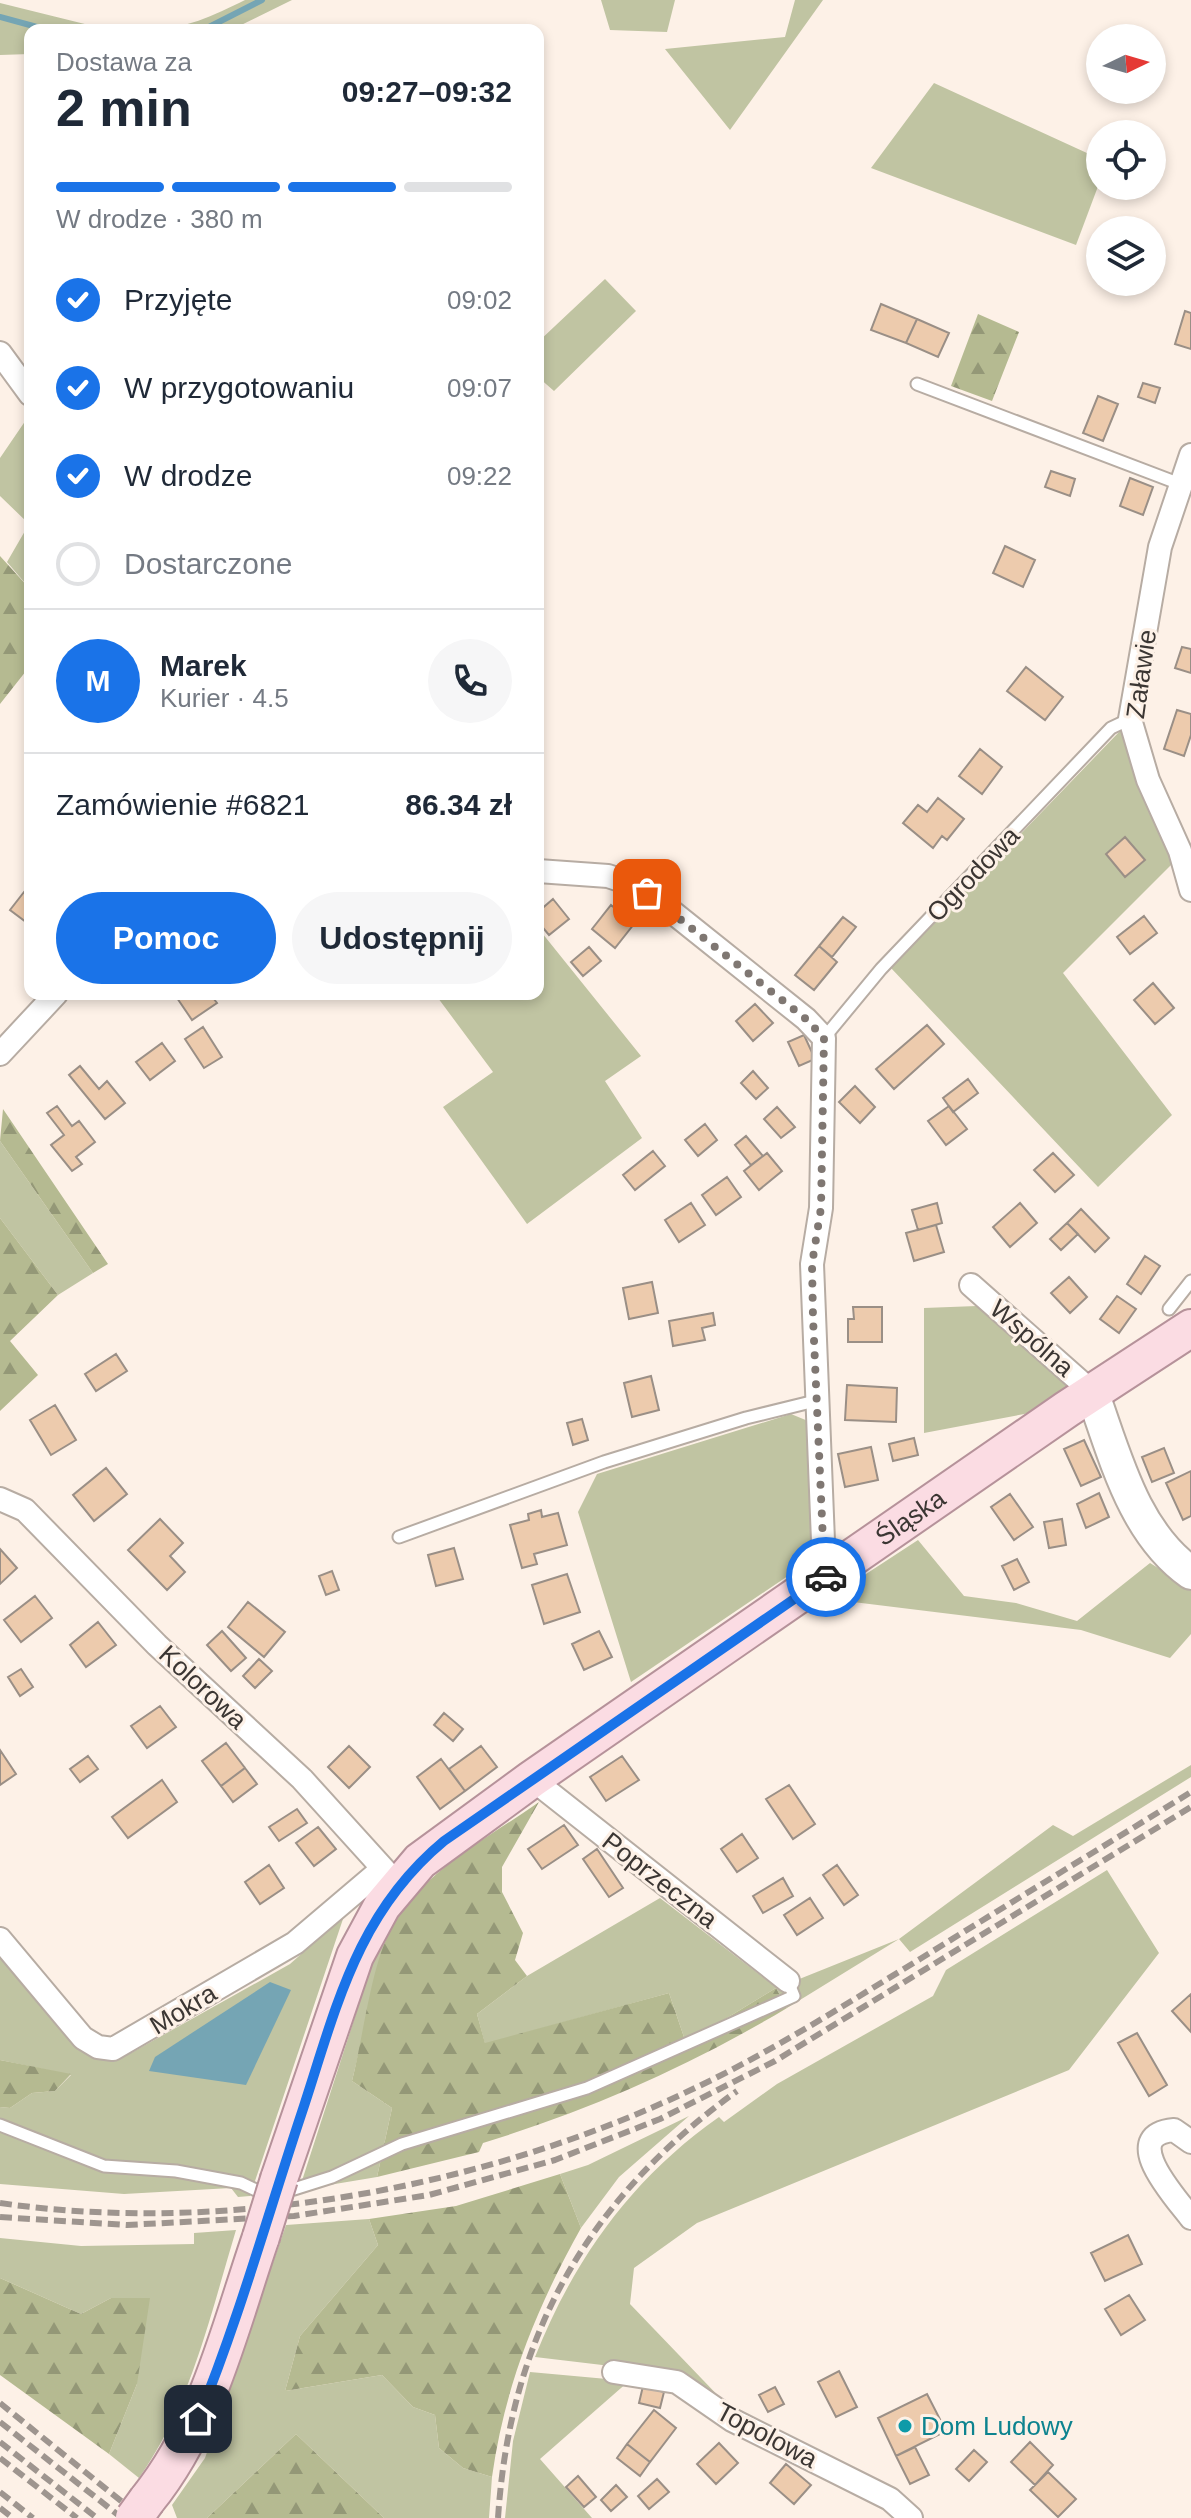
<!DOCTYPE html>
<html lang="pl">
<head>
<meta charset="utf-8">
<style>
  :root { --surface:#fff; --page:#f6f6f7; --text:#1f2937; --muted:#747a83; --line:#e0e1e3; --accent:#1a73e8 }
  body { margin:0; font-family:Arial,sans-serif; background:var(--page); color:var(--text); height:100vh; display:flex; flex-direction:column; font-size:30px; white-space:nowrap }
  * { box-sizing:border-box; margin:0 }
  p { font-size:26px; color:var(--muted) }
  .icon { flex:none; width:44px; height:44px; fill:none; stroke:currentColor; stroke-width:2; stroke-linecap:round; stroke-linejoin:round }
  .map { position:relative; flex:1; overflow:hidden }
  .sheet { position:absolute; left:24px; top:24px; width:520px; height:976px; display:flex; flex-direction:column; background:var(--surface); border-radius:16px; box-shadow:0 4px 12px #0003 }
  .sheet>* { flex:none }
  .needle { width:52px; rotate:85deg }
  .fabs { position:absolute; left:1086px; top:24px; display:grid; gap:16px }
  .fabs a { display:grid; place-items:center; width:80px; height:80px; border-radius:50%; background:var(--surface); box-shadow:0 4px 12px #0003; font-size:40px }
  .pin { position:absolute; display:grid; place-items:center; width:68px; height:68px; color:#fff; margin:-34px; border-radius:16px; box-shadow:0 4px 12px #0006 }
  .courier { position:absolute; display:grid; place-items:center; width:80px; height:80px; margin:-40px; border:6px solid #1a73e8; border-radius:50%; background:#fff; color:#222; box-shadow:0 2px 10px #0007 }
  .summary em { font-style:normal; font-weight:700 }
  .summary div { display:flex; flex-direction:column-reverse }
  .summary { display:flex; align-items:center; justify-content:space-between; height:136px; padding:0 32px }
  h1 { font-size:52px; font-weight:700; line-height:60px }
  .bar { display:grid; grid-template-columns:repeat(4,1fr); gap:12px 8px; align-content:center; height:96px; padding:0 32px }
  .bar i { height:10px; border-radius:6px; background:var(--line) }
  .bar .active { background:var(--accent) }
  .bar p { grid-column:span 4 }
  .line { display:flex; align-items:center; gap:20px; padding:0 32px; border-top:2px solid var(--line) }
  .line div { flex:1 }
  .round { display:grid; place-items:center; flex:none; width:84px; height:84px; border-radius:42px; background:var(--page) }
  ol { padding:0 32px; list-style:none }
  li { display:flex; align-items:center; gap:24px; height:88px }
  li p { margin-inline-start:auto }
  li .icon { padding:8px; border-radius:50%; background:var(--accent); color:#fff; stroke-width:4 }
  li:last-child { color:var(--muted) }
  li i { width:44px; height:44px; border:4px solid var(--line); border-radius:50% }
  .button { display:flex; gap:16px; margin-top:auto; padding:16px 32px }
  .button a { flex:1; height:92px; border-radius:48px; background:var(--accent); color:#fff; font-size:32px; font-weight:700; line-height:92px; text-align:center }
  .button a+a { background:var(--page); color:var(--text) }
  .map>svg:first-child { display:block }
  .grass { fill:#c0c4a2 }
  .forest { fill:url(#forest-firs) }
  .water { fill:#75a5b4 }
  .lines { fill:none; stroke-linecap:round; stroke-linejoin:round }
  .stream { stroke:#75a5b4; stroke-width:6 }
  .building { fill:#edcbad; stroke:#9a8f86; stroke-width:2 }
  .lane-casing { stroke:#b7aca3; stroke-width:15 }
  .street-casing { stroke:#b7aca3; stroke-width:26 }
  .secondary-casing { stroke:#b7aca3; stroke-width:36 }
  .primary-casing { stroke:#b6929a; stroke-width:40 }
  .lane { stroke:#fff; stroke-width:11 }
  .street { stroke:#fff; stroke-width:22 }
  .secondary { stroke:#fff; stroke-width:32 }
  .primary { stroke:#fbdce3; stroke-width:36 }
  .rail { stroke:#9e958f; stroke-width:6; stroke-dasharray:12 6; stroke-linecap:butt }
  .primary-bridge-casing { stroke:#b6929a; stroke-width:40; stroke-linecap:butt }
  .primary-bridge { stroke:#fbdce3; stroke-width:36 }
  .done { stroke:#7f7772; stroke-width:8; stroke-dasharray:0 14.4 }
  .route { stroke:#1a73e8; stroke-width:10 }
  .culture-dot { fill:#0f9aa8; stroke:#fdf1e7; stroke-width:3 }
  .labels { text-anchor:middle; stroke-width:6; stroke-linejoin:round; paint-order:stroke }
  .street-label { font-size:26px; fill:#3b3633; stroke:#fdf1e7 }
  .culture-label { font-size:26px; fill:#0d838f; stroke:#fdf1e7; text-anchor:start }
</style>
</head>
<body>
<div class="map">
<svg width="1191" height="2518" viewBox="0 0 1191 2518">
  <defs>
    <pattern id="forest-firs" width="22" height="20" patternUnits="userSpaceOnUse" patternTransform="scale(2)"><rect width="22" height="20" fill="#b5ba91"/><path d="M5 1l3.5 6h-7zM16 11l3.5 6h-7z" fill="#949877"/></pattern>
  </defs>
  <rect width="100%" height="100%" fill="#fdf1e7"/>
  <!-- grass -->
  <path class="grass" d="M245 0H292L231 30H149C185 29 213 16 245 0Z
    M601 0H675L667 32 610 30Z
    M795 0H823L730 130 665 49 785 37Z
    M0 3 109 30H30V54L0 55Z
    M934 83 1100 159V181L1076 245 871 168Z
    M605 279 636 311 554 391 538 377V342Z
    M30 414V589L7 562 29 524 0 496V458Z
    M1121 730 1129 740 1174 862 1063 973 1172 1115 1098 1187 891 968Z
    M538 928 641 1056 605 1081 642 1138 527 1224 443 1107 493 1072 435 994H538Z
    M0 1141 93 1273 58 1295 0 1218Z
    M1003 1305 1088 1374 1035 1412 924 1433V1308Z
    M791 1414 808 1421 813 1559 631 1682 578 1512 597 1474Z
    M918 1540 964 1596 1016 1603 1077 1621 1150 1563 1191 1588V1634L1170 1658 1081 1630 845 1601 840 1591Z
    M1191 1765V1777L910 1952 899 1939 787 2008 776 1988 686 2043 669 1993 485 2044 477 2014 527 1976 660 1898 777 1988 899 1939 1053 1825 1073 1836Z
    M1107 1870 1159 1953 1069 2070 697 2223 634 2268 630 2304 726 2404 678 2374 535 2357C574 2259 632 2178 719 2117L724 2122 777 2084 933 1996 946 1970Z
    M344 1916 250 2196 238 2197 231 2188 124 2194 0 2184V2107L10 2108 32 2093 55 2091 71 2075 0 2060V1953L67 2037 96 2055 131 2053 290 1964Z
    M385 1942 352 2081 392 2108 377 2177 299 2190 372 1964Z
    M689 2116 619 2177 581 2228 560 2174 588 2165Z
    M369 2219 378 2245 300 2336 285 2391 382 2375 413 2407 435 2415 439 2448 463 2468 492 2477 489 2518H384L296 2434 207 2518H177L172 2505 205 2458 286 2225Z
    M236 2230C210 2316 191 2404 139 2478L109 2454 137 2384 111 2298 81 2314 0 2278V2238L81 2246 194 2244V2233Z
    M530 2372 629 2381 540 2459 592 2518H505L513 2441Z"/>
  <!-- forest -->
  <path class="forest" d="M978 314 1019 332 992 401 951 386Z
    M0 556 30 589V666L0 704Z
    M3 1109 108 1264 93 1273 0 1141Z
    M0 1218 58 1295 10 1341 38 1375 0 1411Z
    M539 1802 502 1867V1892L523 1933 515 1960 527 1976 477 2014 485 2043 669 1993 686 2043 776 1988 787 2008C690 2066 590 2110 483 2143L479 2152 377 2177 392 2108 352 2081C362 2041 370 1978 385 1942 411 1877 484 1841 539 1802Z
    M0 2060 71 2074 55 2091 32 2093 10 2108 0 2107Z
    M560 2174 581 2228C536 2309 505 2385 492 2477L463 2468 439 2448 435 2415 413 2407 382 2375 285 2391 300 2336 378 2245 369 2219 456 2206Z
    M0 2278 81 2314 111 2298H150L137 2384 109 2454 0 2375Z
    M296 2434 384 2518H207Z"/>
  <!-- water -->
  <path class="water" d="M270 1982 291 1990 246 2085 149 2071 155 2057Z"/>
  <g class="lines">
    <!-- stream -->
    <path class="stream" d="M0 17 48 30
      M203 30 262 0"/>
  </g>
  <!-- building -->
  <path class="building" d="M881 304 917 319 906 343 871 330Z
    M1185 311 1191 313V349L1175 344Z
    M917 319 949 333 938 357 906 343Z
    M1143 383 1160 388 1155 403 1138 397Z
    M1098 396 1118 404 1103 441 1083 433Z
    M1051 471 1075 479 1070 496 1045 487Z
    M1130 478 1153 487 1143 515 1120 506Z
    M1005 546 1035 560 1023 587 993 573Z
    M1182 647 1191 649V673L1175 668Z
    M1026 667 1063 697 1045 720 1007 691Z
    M1177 710 1191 714V735L1184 756 1164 749Z
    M980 749 1002 767 982 794 959 776Z
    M938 798 964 819 947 840 942 836 933 848 903 823 918 805 927 812Z
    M1125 837 1145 860 1125 877 1106 854Z
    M24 892 30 896V925L10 910Z
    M553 899 569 919 549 935 538 922V912Z
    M611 905 634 924 615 948 592 929Z
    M1144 916 1157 933 1130 954 1117 937Z
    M843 917 856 927 832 957 819 946Z
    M819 946 837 962 814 990 795 975Z
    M589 947 601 961 583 976 571 962Z
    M1153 983 1174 1008 1155 1024 1134 1000Z
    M210 994 217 1003 192 1020 175 995Z
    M755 1004 773 1023 753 1041 736 1021Z
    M927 1025 944 1044 894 1089 876 1069Z
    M203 1027 222 1057 204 1068 185 1039Z
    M804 1035 815 1059 799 1066 788 1042Z
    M162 1043 175 1061 150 1080 136 1062Z
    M80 1066 99 1089 107 1081 125 1103 105 1119 69 1075Z
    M753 1071 768 1088 756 1099 741 1083Z
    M968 1079 978 1093 953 1112 943 1098Z
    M855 1086 875 1107 860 1123 839 1102Z
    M57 1106 72 1126 79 1121 95 1142 76 1157 82 1164 72 1171 51 1145 64 1135 47 1113Z
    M949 1106 967 1129 946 1145 928 1121Z
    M777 1107 795 1127 781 1138 764 1119Z
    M705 1124 717 1140 698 1156 685 1140Z
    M746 1136 763 1156 751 1165 735 1145Z
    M653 1151 665 1166 635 1190 623 1175Z
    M767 1153 782 1171 759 1190 744 1171Z
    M1053 1153 1074 1175 1055 1192 1034 1170Z
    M727 1177 741 1197 716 1215 702 1195Z
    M691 1203 705 1225 679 1242 665 1220Z
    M937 1203 942 1223 918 1230 912 1210Z
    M1020 1203 1037 1223 1010 1247 993 1227Z
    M1081 1209 1109 1238 1095 1252 1067 1223Z
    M1067 1223 1078 1234 1061 1250 1050 1239Z
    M936 1225 944 1252 914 1261 906 1233Z
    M1145 1256 1160 1266 1141 1294 1127 1284Z
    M1069 1277 1087 1297 1070 1313 1051 1293Z
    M652 1282 658 1313 629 1319 623 1288Z
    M1117 1296 1136 1309 1119 1333 1100 1319Z
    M853 1307H882V1342H848V1319H854Z
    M713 1313 715 1325 702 1328 705 1340 673 1346 669 1321Z
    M116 1354 127 1371 96 1391 85 1374Z
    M651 1376 659 1410 632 1417 624 1383Z
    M847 1385 897 1388 896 1422 845 1420Z
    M55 1405 76 1440 51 1455 30 1420Z
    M582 1419 588 1440 573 1445 567 1423Z
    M914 1438 918 1455 893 1461 889 1444Z
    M1084 1440 1101 1477 1081 1486 1064 1449Z
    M871 1447 878 1480 845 1487 838 1454Z
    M1164 1448 1174 1473 1152 1482 1142 1457Z
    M106 1468 127 1494 94 1521 73 1495Z
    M1191 1471V1516L1183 1520 1166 1483Z
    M1099 1493 1109 1517 1086 1528 1077 1504Z
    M1010 1494 1033 1527 1014 1540 991 1507Z
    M541 1510 542 1517 558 1513 567 1545 534 1554 537 1564 522 1568 510 1525 529 1520 528 1514Z
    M160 1519 183 1543 170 1556 185 1572 167 1590 128 1550Z
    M1062 1519 1066 1545 1049 1548 1044 1522Z
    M454 1548 463 1579 436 1586 428 1555Z
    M0 1549 17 1568 0 1584Z
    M1017 1559 1029 1582 1014 1590 1002 1566Z
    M332 1571 339 1590 326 1595 319 1576Z
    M567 1574 580 1612 544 1624 532 1585Z
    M35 1596 52 1618 21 1642 4 1620Z
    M248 1602 285 1632 264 1657 228 1627Z
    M98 1622 116 1645 86 1667 70 1645Z
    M222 1631 246 1658 231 1671 207 1645Z
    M599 1631 612 1657 584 1670 572 1644Z
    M259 1659 272 1671 255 1688 243 1676Z
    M21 1669 33 1687 20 1696 8 1677Z
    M160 1706 176 1727 147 1748 131 1726Z
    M444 1713 463 1729 453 1741 434 1725Z
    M226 1743 245 1768 221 1786 202 1761Z
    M349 1746 370 1767 349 1788 328 1767Z
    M481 1746 497 1767 465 1791 449 1769Z
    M0 1750 16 1774 0 1785Z
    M88 1756 98 1769 80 1782 70 1769Z
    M622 1756 639 1780 606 1801 590 1777Z
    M441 1759 465 1791 440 1809 417 1777Z
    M245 1768 257 1784 233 1802 221 1786Z
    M162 1780 177 1802 128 1838 112 1817Z
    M789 1785 815 1824 793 1839 766 1799Z
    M297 1809 307 1823 279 1841 269 1827Z
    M564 1825 578 1845 542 1869 528 1849Z
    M318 1827 336 1849 314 1866 296 1843Z
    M742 1834 758 1858 737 1872 721 1849Z
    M597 1849 623 1888 609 1897 583 1859Z
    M269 1865 284 1888 260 1904 245 1882Z
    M837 1865 858 1895 844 1905 823 1875Z
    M783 1878 793 1896 763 1913 753 1896Z
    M810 1898 823 1918 797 1935 784 1915Z
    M1191 1994V2032L1172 2011Z
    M1137 2033 1167 2085 1149 2096 1118 2043Z
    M1128 2235 1142 2264 1105 2281 1091 2253Z
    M1129 2295 1145 2320 1121 2335 1105 2309Z
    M839 2371 857 2407 836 2417 818 2382Z
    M643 2386 664 2392 660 2408 639 2403Z
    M775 2387 784 2404 768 2412 759 2395Z
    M927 2394 946 2431 896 2456 878 2418Z
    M654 2410 676 2428 650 2462 627 2444Z
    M1030 2442 1053 2465 1035 2485 1011 2462Z
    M719 2443 738 2463 716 2484 697 2464Z
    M627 2444 650 2462 640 2476 617 2458Z
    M915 2447 929 2475 910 2484 896 2456Z
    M974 2450 987 2462 969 2481 956 2469Z
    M786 2464 811 2485 794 2504 770 2483Z
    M1048 2472 1076 2499 1058 2517 1030 2490Z
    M578 2476 596 2497 584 2507 566 2487Z
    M657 2479 669 2492 649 2509 638 2496Z
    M616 2485 627 2497 611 2511 601 2500Z"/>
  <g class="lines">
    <!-- lane casing -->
    <g class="lane-casing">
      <path id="lane" d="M917 384 1180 484
        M824 1038 881 969 1111 728 1130 719
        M1169 1309 1191 1281
        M399 1537 604 1462 746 1418 815 1401
        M0 2125 104 2166 176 2171 241 2183 258 2191 294 2189 332 2177 402 2144 587 2088 794 1996 788 1981"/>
    </g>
    <!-- street casing -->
    <g class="street-casing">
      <path id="street" d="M0 353 30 394
        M1191 455 1160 547 1130 719 1148 780 1180 851 1191 890
        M538 871 608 876 632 884 661 903 806 1019 824 1038 821 1208 812 1264 823 1541 831 1574
        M0 1054 56 994
        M971 1285 1092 1392
        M0 1499 25 1510 157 1645 302 1779 398 1885
        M532 1779 788 1981
        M0 1939 83 2038 98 2047 113 2049 295 1943 381 1870
        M1191 2142 1174 2130C1117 2135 1176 2198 1191 2218
        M614 2372 677 2382 732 2420 890 2499 911 2518"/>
    </g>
    <!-- secondary casing -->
    <g class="secondary-casing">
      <path id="secondary" d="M1092 1392C1115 1455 1133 1532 1191 1573"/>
    </g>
    <!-- primary casing -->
    <g class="primary-casing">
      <g id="primary">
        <path id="s1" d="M279 2179 355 1956 382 1906 420 1861 532 1779 1067 1409 1191 1328"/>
        <path d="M147 2500C208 2425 230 2327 261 2237"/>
      </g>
    </g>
    <!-- lane -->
    <use href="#lane" class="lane"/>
    <!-- street -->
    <use href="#street" class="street"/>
    <!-- secondary -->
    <use href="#secondary" class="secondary"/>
    <!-- primary -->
    <use href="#primary" class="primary"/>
    <!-- rail -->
    <path class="rail" d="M0 2203C228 2236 489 2187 695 2088 773 2051 846 2004 920 1959 1010 1903 1101 1848 1191 1792
      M0 2217 127 2225 294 2216 429 2195 555 2160 660 2119 775 2061 1191 1807
      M0 2403 142 2518
      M0 2422 122 2518
      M0 2442 97 2518
      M0 2458 77 2518
      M0 2492 33 2518
      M0 2508 13 2518
      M498 2518C510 2334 589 2198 737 2091"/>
    <!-- primary-bridge casing -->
    <g class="primary-bridge-casing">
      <path id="primary-bridge" d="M261 2237 279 2179
        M134 2518 147 2500"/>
    </g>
    <!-- primary-bridge -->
    <use href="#primary-bridge" class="primary-bridge"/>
  </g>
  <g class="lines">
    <!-- done -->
    <path class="done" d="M647 893 806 1019 824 1038 821 1208 812 1264 813 1318 823 1541 831 1574 826 1577"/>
    <!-- route -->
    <path class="route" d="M198 2419C239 2319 268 2214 302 2112 336 2009 356 1914 444 1841L826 1577"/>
  </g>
  <!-- markers -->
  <circle class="culture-dot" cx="905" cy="2426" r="8"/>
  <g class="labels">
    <!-- street labels -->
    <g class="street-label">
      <text transform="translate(1141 674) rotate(-82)" y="9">Załawie</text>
      <text transform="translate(973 874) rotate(-46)" y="9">Ogrodowa</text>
      <text transform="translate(1032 1338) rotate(41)" y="9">Wspólna</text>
      <text dy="9" stroke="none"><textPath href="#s1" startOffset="950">Śląska</textPath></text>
      <text transform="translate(203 1687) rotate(43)" y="9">Kolorowa</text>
      <text transform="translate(660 1880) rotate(38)" y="9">Poprzeczna</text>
      <text transform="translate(183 2009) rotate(-31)" y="9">Mokra</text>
      <text transform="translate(767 2435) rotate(28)" y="9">Topolowa</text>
    </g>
    <!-- culture labels -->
    <g class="culture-label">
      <text x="921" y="2435">Dom Ludowy</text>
    </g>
  </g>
</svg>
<div class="fabs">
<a><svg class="needle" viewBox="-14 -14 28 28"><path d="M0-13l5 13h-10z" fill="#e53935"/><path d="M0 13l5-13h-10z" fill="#747a83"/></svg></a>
<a><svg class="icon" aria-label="locate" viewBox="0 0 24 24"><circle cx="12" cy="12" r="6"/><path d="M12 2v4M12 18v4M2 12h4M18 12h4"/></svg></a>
<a><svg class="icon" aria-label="layers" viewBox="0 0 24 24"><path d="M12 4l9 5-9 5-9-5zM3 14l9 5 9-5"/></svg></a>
</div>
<div class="pin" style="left:647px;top:893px;background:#ea580c"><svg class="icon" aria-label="bag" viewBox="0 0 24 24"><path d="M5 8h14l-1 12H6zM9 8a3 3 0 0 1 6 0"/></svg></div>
<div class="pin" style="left:198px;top:2419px;background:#1f2937"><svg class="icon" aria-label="home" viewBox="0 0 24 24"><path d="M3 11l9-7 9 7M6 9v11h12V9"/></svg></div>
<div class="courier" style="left:826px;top:1577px"><svg class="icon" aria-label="car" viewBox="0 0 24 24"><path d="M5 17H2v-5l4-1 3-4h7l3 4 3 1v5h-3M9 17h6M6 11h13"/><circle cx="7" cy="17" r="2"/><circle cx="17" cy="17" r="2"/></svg></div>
<section class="sheet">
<div class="summary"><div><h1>2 min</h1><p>Dostawa za</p></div><em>09:27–09:32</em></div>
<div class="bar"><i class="active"></i><i class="active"></i><i class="active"></i><i></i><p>W drodze · 380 m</p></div>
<ol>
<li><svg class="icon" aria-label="check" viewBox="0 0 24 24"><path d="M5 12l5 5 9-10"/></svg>Przyjęte<p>09:02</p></li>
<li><svg class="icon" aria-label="check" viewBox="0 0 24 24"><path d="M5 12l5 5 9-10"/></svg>W przygotowaniu<p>09:07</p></li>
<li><svg class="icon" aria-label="check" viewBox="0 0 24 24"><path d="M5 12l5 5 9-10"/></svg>W drodze<p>09:22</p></li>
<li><i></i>Dostarczone</li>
</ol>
<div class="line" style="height:144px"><b class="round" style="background:var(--accent);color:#fff">M</b><div><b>Marek</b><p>Kurier · 4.5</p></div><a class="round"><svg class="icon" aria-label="phone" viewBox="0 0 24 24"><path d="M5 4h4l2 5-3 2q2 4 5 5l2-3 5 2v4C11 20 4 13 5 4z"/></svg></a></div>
<div class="line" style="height:104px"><div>Zamówienie #6821</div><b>86.34 zł</b></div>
<div class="button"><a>Pomoc</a><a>Udostępnij</a></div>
</section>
</div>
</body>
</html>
